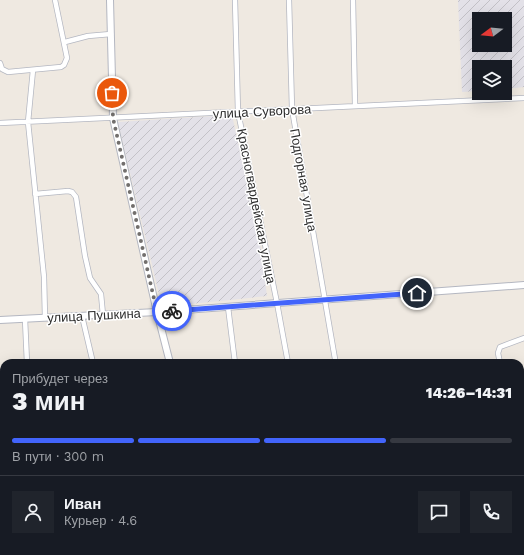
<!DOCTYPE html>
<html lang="ru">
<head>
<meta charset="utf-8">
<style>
  :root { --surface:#171b24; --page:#20242c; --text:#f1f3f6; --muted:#9ea1a6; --line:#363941; --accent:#4264fb }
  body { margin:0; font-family:"Work Sans",sans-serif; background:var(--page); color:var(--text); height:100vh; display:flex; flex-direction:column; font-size:15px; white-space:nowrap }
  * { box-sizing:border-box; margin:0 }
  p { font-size:13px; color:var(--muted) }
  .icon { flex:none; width:22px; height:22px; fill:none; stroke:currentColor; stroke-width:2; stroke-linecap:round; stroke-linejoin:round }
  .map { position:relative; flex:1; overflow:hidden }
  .side { position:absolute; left:0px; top:359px; width:524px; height:196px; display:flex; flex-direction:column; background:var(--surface); border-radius:12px 12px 0 0; box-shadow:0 4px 16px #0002 }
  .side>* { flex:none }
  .needle { width:26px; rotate:254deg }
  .fabs { position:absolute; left:472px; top:12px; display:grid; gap:8px }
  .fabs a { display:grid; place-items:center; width:40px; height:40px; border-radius:0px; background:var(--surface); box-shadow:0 4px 16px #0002; font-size:20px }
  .pin { position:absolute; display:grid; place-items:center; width:34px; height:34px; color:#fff; margin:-17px; border:2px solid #fff; border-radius:50%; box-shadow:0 1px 4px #0007 }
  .courier { position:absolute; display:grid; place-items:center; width:40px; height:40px; margin:-20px; border:3px solid #4264fb; border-radius:50%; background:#fff; color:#222; box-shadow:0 1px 5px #0007 }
  .overview em { font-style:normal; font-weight:800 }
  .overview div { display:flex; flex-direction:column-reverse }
  .overview { display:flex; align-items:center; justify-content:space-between; height:68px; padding:0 12px }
  h1 { font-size:26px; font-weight:800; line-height:30px }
  .bar { display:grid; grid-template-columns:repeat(4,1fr); gap:6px 4px; align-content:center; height:48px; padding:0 12px }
  .bar i { height:5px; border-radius:3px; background:var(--line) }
  .bar .active { background:var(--accent) }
  .bar p { grid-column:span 4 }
  .line { display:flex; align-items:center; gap:10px; padding:0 12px; border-top:1px solid var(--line) }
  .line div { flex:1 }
  .round { display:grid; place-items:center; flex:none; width:42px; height:42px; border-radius:0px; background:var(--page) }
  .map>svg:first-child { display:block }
  .industrial { fill:url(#industrial-furrows); fill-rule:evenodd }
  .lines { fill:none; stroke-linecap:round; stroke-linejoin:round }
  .street-casing { stroke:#b4b7c1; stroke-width:6 }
  .secondary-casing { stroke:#b4b7c1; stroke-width:8 }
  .street { stroke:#fff; stroke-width:4.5 }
  .secondary { stroke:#fff; stroke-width:6 }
  .done { stroke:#726f6d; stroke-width:4; stroke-dasharray:0 7.2 }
  .route { stroke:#4264fb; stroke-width:5 }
  .labels { text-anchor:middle; stroke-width:3; stroke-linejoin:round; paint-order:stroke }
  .street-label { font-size:13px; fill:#2e2e2e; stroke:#fff }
</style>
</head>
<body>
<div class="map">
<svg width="524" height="555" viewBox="0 0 524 555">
  <defs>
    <pattern id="industrial-furrows" width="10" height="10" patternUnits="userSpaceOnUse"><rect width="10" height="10" fill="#e3e1e8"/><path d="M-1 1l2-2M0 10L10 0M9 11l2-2" fill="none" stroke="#c3c1c7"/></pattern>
  </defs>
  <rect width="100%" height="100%" fill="#efe9e1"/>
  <!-- industrial -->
  <path class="industrial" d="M458 0H524V87L505 89V67H479V91L462 92ZM479 19H505V45H479Z
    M232 115 260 243 267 296 162 307 118 122Z
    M524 418V555H475L474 551H520V419Z"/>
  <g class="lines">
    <!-- street casing -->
    <g class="street-casing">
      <path id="street" d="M235 0 238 112 277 303 288 363
        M289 0 292 109 335 359
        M353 0 355 106
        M65 42 88 36 111 34
        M0 63 2 69 8 72 61 67 64 65 67 58 55 0
        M33 70 28 122 44 277 45 318
        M0 123 524 98
        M35 194 68 191 72 192 76 197 85 256 90 278 101 294 103 315
        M228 307 235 363
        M82 316 93 363
        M25 319 27 363
        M500 363 498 353 500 347 524 338
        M520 388H524
        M0 408 4 419
        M0 542 4 540
        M0 546 4 555
        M52 551 54 555
        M143 551 144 555
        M332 551 333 555
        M116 555 119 551"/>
    </g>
    <!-- secondary casing -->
    <g class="secondary-casing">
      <path id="secondary" d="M110 0 113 118 157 312 170 363
        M0 320 157 312 524 285
        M219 551 221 555"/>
    </g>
    <!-- street -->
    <use href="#street" class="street"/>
    <!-- secondary -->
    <use href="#secondary" class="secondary"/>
  </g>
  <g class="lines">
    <!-- done -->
    <path class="done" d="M112 93 113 118 157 312 172 311"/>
    <!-- route -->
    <path class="route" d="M172 311 417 293"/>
  </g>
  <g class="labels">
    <!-- street labels -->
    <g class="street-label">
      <text transform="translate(262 111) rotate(-3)" y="5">улица Суворова</text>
      <text transform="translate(304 180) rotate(80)" y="5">Подгорная улица</text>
      <text transform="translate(257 206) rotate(79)" y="5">Красногвардейская улица</text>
      <text transform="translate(94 315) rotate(-3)" y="5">улица Пушкина</text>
    </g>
  </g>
</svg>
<div class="fabs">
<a><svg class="needle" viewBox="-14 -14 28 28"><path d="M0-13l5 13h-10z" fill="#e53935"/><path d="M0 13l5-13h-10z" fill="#9ea1a6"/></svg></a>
<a><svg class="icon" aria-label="layers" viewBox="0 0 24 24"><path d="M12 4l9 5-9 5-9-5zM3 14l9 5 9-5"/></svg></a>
</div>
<div class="pin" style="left:112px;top:93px;background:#ea580c"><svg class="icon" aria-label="bag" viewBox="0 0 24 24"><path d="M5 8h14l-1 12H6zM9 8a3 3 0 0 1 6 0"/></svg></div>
<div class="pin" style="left:417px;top:293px;background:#1f2937"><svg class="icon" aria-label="home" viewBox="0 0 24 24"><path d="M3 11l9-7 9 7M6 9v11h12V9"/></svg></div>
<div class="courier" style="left:172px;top:311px"><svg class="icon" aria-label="bike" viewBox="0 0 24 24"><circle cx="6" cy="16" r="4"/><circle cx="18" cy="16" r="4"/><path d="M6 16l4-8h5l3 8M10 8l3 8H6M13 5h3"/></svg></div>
<section class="side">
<div class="overview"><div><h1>3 мин</h1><p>Прибудет через</p></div><em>14:26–14:31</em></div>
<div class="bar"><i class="active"></i><i class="active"></i><i class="active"></i><i></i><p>В пути · 300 m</p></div>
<div class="line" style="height:72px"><a class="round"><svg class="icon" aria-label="person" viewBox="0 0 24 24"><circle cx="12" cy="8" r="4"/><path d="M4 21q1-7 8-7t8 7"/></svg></a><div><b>Иван</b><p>Курьер · 4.6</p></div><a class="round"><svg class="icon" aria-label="chat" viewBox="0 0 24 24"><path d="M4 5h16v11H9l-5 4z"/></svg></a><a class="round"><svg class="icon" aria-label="phone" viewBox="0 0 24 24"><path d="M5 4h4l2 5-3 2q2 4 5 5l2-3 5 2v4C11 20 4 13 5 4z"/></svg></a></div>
</section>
</div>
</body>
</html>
